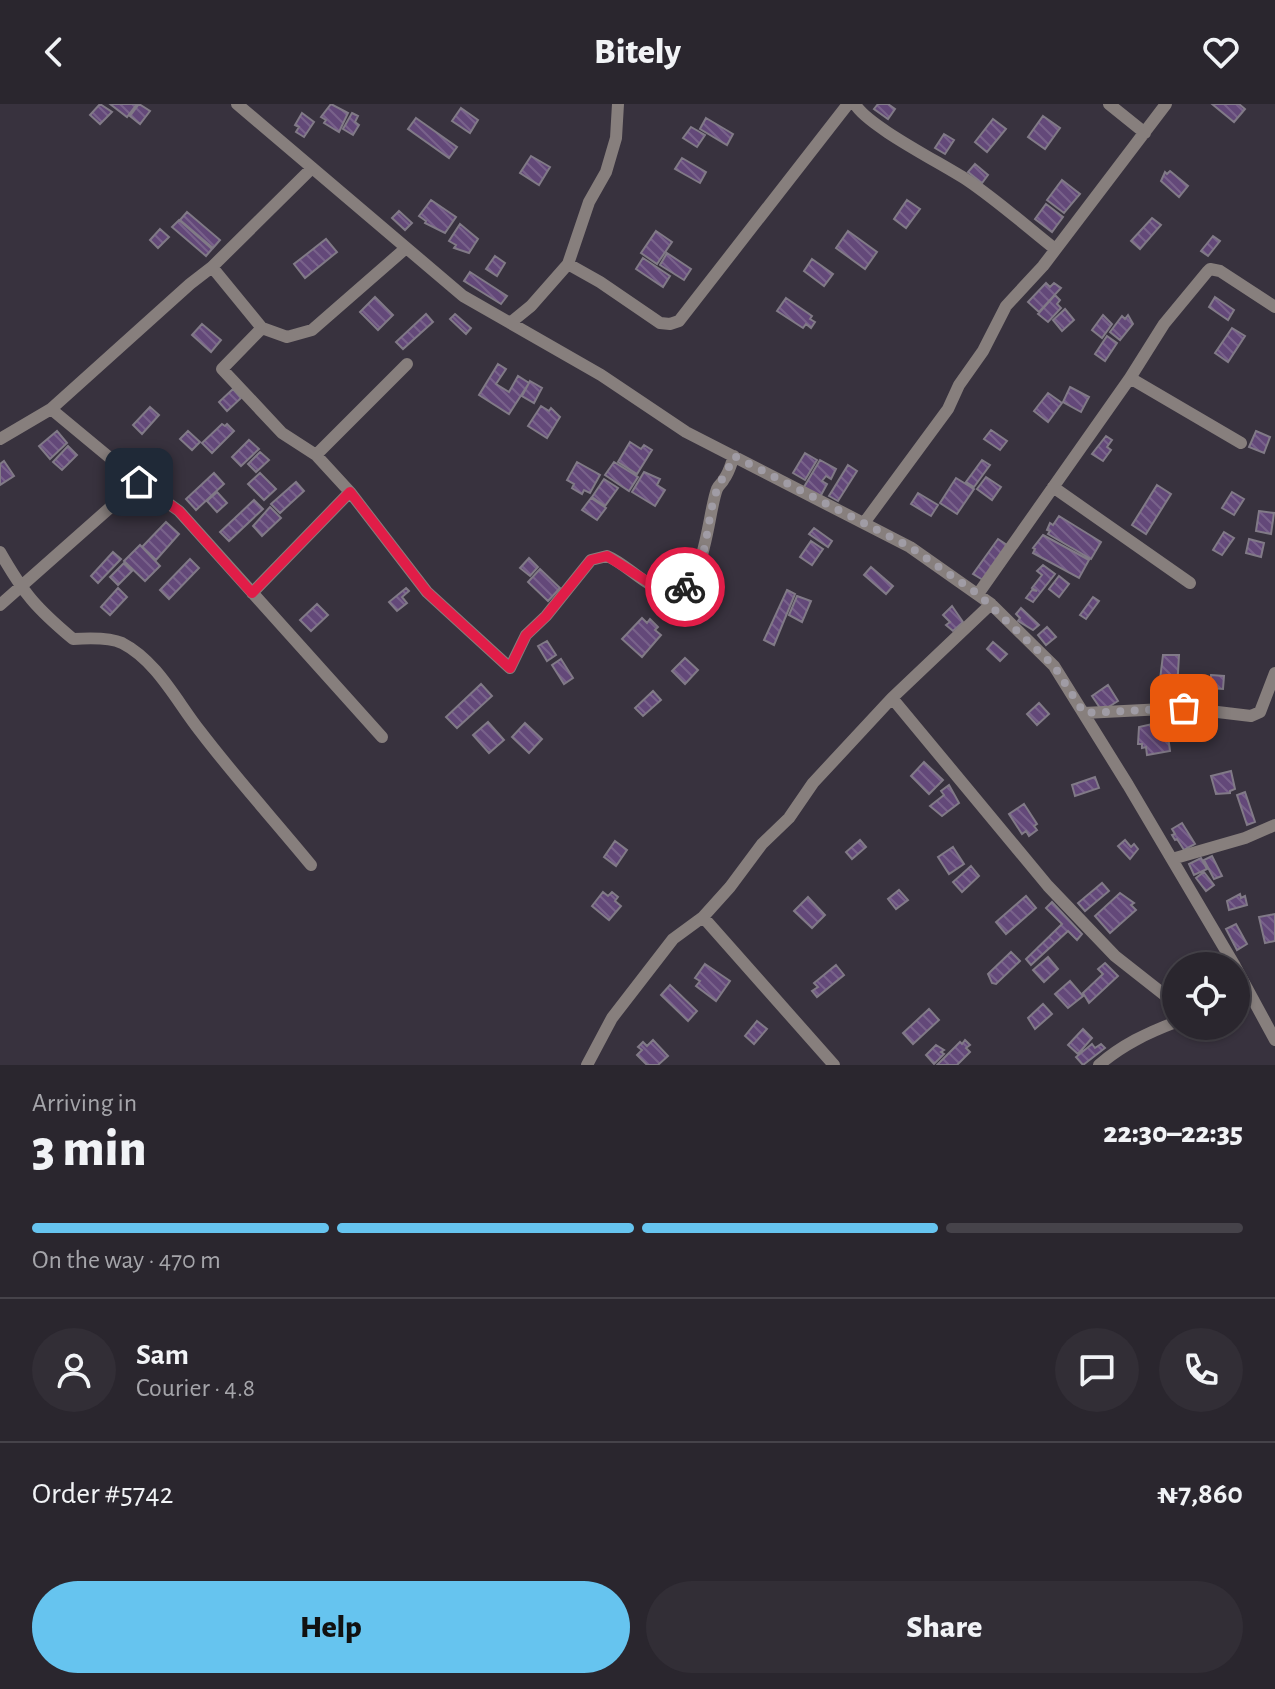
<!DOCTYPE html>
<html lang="en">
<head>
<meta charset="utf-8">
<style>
  :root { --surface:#2a262e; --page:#322e36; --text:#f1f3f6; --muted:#a5a5aa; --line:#46434a; --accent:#66c4ef }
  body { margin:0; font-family:"Alegreya Sans",sans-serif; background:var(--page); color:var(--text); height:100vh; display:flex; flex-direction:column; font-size:30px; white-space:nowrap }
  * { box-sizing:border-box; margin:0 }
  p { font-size:26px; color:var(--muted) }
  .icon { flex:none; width:44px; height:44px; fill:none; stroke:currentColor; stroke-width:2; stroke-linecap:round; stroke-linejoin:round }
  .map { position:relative; height:961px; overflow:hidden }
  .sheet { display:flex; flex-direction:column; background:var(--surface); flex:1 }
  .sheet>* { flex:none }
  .buttons { position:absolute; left:1162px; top:848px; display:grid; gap:16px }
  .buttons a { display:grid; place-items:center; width:88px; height:88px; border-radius:50%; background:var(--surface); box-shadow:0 2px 6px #0004,0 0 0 2px var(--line); font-size:40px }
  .pin { position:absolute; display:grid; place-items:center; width:68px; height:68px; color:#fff; margin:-34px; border-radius:16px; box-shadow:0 4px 12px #0006 }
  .courier { position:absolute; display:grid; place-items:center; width:80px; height:80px; margin:-40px; border:6px solid #e11d48; border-radius:50%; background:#fff; color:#222; box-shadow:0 2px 10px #0007 }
  .overview em { font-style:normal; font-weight:800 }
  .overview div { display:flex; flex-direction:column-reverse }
  .overview { display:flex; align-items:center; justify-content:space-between; height:136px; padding:0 32px }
  h1 { font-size:52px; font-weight:800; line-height:60px }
  .bar { display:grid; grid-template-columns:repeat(4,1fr); gap:12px 8px; align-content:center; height:96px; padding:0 32px }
  .bar i { height:10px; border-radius:6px; background:var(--line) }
  .bar .on { background:var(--accent) }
  .bar p { grid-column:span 4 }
  .line { display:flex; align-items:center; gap:20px; padding:0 32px; border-top:2px solid var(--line) }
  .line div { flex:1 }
  .round { display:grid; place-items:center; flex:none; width:84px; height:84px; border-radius:42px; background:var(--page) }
  .action { display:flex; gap:16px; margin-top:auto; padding:16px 32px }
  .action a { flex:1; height:92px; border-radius:48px; background:var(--accent); color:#111; font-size:32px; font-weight:800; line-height:92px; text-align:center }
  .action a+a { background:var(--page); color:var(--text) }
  header { display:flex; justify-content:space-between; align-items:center; height:104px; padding:0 32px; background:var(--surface); font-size:36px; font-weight:800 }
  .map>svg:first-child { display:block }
  .building { fill:url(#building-back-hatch); stroke:#817a87; stroke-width:2 }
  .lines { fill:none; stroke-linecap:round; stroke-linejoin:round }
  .minor { stroke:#877f7d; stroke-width:12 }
  .done { stroke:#a09ca5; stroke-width:8; stroke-dasharray:0 14.4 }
  .route { stroke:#e11d48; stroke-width:10 }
</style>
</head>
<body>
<header><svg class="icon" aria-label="back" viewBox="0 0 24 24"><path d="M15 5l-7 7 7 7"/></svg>Bitely<svg class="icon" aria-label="heart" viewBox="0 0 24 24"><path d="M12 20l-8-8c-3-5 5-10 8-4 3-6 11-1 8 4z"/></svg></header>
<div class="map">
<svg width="1275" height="961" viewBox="0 0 1275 961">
  <defs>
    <pattern id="building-back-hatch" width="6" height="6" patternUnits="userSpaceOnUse" patternTransform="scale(2)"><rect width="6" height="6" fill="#634879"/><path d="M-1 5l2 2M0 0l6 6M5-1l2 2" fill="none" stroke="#79628b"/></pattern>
  </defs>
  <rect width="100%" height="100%" fill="#38323e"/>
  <!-- building -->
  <path class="building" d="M100 0 112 8 100 20 90 11Z
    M110 0H137L127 13Z
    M139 0 150 7 140 20 130 12Z
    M331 0 348 9 339 28 324 19 326 16 321 13Z
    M878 0H888L895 5 888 15 874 5Z
    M1212 0H1239L1245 5 1234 18Z
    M461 4 478 16 470 29 452 17Z
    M302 9 314 18 304 33 296 28 299 23 295 21Z
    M352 9 358 12 355 18 359 21 353 31 343 25Z
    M1043 12 1060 24 1045 45 1028 33Z
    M416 14 457 43 449 54 408 25Z
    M706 14 733 30 727 41 700 25Z
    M993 15 1006 25 987 48 975 38Z
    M691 23 705 31 697 43 683 34Z
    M944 30 954 36 945 50 935 44Z
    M531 52 550 63 539 81 520 69Z
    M682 54 706 68 700 79 675 65Z
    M975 60 988 71 982 79 968 68Z
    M1170 67 1188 82 1179 93 1161 77 1165 68 1167 70Z
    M1062 76 1080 90 1064 109 1047 96Z
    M431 96 456 113 445 129 425 119 426 117 419 112Z
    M907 96 920 105 906 124 894 115Z
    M1046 100 1063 113 1052 128 1035 115Z
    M399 107 412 119 405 126 392 114Z
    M187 108 220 136 213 144 180 116Z
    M1152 114 1161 121 1140 145 1131 137Z
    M179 116 212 145 206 152 172 123Z
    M460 120 478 135 469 149 454 144 456 141 449 137Z
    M160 125 169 133 158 144 150 136Z
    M656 127 672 138 657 160 641 149Z
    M848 127 877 148 865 165 836 144Z
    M1213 132 1220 137 1208 152 1201 147Z
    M326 135 337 148 305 174 294 160Z
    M667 149 691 165 684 176 660 161Z
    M495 152 505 159 497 172 486 165Z
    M643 154 670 172 663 183 636 165Z
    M812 155 833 170 824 182 804 167Z
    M470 168 507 192 501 200 464 177Z
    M1046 179 1050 183 1054 179 1061 184 1039 208 1028 198Z
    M1055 191 1060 196 1057 200 1061 204 1048 218 1038 210Z
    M375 193 393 211 378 226 360 208Z
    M1215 193 1234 206 1228 216 1209 203Z
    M786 194 812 212 810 215 815 218 811 224 806 220 803 224 777 207Z
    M1065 205 1074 216 1062 227 1053 216Z
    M426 210 433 218 403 245 396 238Z
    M455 210 471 224 466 230 450 215Z
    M1103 211 1112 220 1102 234 1092 226Z
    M1128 211 1133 220 1120 236 1110 228 1122 212 1125 215Z
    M202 220 221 236 211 248 192 231Z
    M1232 224 1245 232 1228 258 1215 249Z
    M1107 232 1117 239 1105 257 1095 250Z
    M498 260 506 265 496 280 509 288 518 272 529 279 509 310 479 291Z
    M530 277 542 284 534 299 522 292Z
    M1070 283 1089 293 1081 308 1063 298Z
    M233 285 241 294 227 307 219 298Z
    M1048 289 1062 299 1048 318 1034 307Z
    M541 302 549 307 551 304 560 313 547 334 528 322Z
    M150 303 159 311 142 330 133 321Z
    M222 320 225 322 227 320 234 327 212 349 202 339Z
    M991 326 1007 337 1000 346 984 335Z
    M57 327 67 339 50 355 39 342Z
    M188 327 200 338 192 346 180 335Z
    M1256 327 1270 333 1264 349 1249 343Z
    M1106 332 1112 336 1107 343 1111 346 1103 357 1092 350Z
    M249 336 259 345 241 362 232 353Z
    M630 338 641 345 644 341 652 346 637 370 618 358Z
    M68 342 77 351 62 366 53 358Z
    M260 348 269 356 256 368 248 360Z
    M805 349 817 356 805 376 793 369Z
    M820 356 836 365 831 375 826 372 822 377 827 380 820 393 804 383Z
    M982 356 990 361 974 383 966 378Z
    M4 357 14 372 0 381V360Z
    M577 358 600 371 590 389 584 386 582 390 572 384 574 380 567 376Z
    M614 358 638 373 629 387 605 371Z
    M848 361 857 367 838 397 829 392Z
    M644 368 660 375 657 381 665 386 655 402 632 388Z
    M214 369 224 380 196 406 186 395Z
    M260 369 276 385 264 396 248 380Z
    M986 373 1001 383 992 396 977 385Z
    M956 374 974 385 957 410 940 399Z
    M604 375 618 384 605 402 592 393Z
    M296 378 304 387 280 409 271 400Z
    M1157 381 1171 390 1146 430 1132 421Z
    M217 388 227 399 217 408 207 397Z
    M1232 388 1244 395 1234 411 1222 404Z
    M918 389 938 401 931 412 911 400Z
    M591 394 606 404 597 416 582 406Z
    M254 396 263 405 229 437 220 428Z
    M270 403 281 414 262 432 253 422Z
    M1259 407 1274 409 1271 430 1256 427Z
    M1059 412 1101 438 1091 455 1048 430 1050 427 1047 426 1050 419 1053 421Z
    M166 418 179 430 156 456 142 443Z
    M814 424 832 437 828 443 809 430Z
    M1224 428 1234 434 1222 451 1213 446Z
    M1043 431 1089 456 1079 474 1033 449 1035 445 1033 444Z
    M998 435 1007 441 983 476 973 470Z
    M1249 435 1264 439 1261 453 1246 449Z
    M811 437 823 445 812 461 800 453Z
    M140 441 160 462 145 477 124 457Z
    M113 448 121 455 98 479 91 472Z
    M529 454 538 463 530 472 520 464Z
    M190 455 199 464 169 495 160 486Z
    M124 459 132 467 118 481 110 473Z
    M1043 461 1055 470 1033 498 1026 494 1032 486 1037 487 1032 484 1042 471 1037 467Z
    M871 463 893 482 886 490 864 471Z
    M540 465 560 484 548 497 528 478Z
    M1059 472 1069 480 1059 493 1049 485Z
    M118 484 127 493 110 511 101 503Z
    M406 484 409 487 402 493 407 499 397 507 389 498Z
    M787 486 795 490 774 541 764 536Z
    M797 492 811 497 802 518 789 511Z
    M1093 493 1099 497 1086 515 1080 511Z
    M317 500 328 511 311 527 300 516Z
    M952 502 963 518 953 527 946 521 950 518 943 511Z
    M1021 504 1039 521 1033 526 1018 517 1020 514 1016 510Z
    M642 514 647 519 650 515 658 523 655 526 661 531 642 553 622 535Z
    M1047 523 1056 533 1046 541 1038 531Z
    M547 537 556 551 547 557 538 542Z
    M993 538 1007 550 1000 557 987 545Z
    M1163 551H1179L1177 586 1159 584Z
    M685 554 698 566 685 580 672 567Z
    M561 555 573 574 564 580 552 561Z
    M1211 571 1224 572 1223 585 1210 584Z
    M481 580 492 592 457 624 446 613Z
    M1108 581 1118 597 1102 607 1092 592Z
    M653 587 661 596 643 612 635 604Z
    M1039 599 1049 610 1037 621 1027 610Z
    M1166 617 1170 647 1147 651 1146 643 1142 644V640H1138L1139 623Z
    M488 618 504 636 489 649 473 631Z
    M525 619 542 635 529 649 512 633Z
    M924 658 943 676 929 690 911 672Z
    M1231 667 1235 685 1230 687V689L1216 690 1211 672Z
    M1095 673 1099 684 1075 692 1072 681Z
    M949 681 959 699 942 712 930 702 944 691 941 687Z
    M1245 688 1255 718 1247 721 1237 691Z
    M1024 700 1037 720 1034 722 1037 726 1029 732 1026 727 1022 730 1009 710Z
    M1182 719 1195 740 1184 746 1177 735 1175 736 1172 731 1175 730 1172 725Z
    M860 736 866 743 852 755 846 748Z
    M1125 736 1131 743 1134 740 1138 745 1130 755 1118 742Z
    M615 737 627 746 616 762 604 753Z
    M953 743 964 760 949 770 938 753Z
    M1212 752 1222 772 1214 775 1204 756Z
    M1201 754 1207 765 1194 771 1189 760Z
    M971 762 979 772 962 788 953 778Z
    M1204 768 1214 781 1206 787 1196 774Z
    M1102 779 1109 787 1085 807 1078 799Z
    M899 786 908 796 896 805 888 795Z
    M603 788 608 792 612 788 618 793 615 797 621 802 609 816 592 802Z
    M1120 789 1134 799 1131 801 1136 806 1110 829 1095 812Z
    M1240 790 1241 794 1245 792 1247 801 1229 806 1227 797Z
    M1026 792 1036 804 1006 830 996 818Z
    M808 793 825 811 812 824 794 807Z
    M1052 798 1082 830 1077 836 1068 827 1031 861 1026 855 1062 820 1046 804Z
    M1275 810V837L1265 839 1259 813Z
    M1236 820 1247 840 1237 846 1226 825Z
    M1011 848 1020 857 996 880 992 879 988 870Z
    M1048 853 1058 865 1044 878 1033 866Z
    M1105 859 1118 872 1089 899 1083 889 1103 870 1098 865Z
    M705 860 730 877 716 897 696 882 700 877 695 874Z
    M836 861 844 871 817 893 812 887 818 883 814 879Z
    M1070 877 1083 892 1068 904 1055 890Z
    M670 881 697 907 688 917 661 891Z
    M1043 900 1052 910 1035 925 1028 914Z
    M929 905 939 916 913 940 903 929Z
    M757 917 767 925 754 940 745 932Z
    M1083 925 1092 934 1078 950 1068 941Z
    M653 936 668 952 658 961H647L637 951 642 946 638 943 643 938 647 942Z
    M965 936 970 941 966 944 970 948 957 961H937L960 938 962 940Z
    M1092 940 1095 944 1101 940 1105 944 1083 961 1076 953Z
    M936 941 944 946 941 948 944 950 934 960 926 951Z"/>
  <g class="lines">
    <!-- minor -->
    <path class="minor" d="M237 0 463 192 601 271 686 328 910 443 991 500 1054 562 1128 681 1235 862
      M855 0C867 22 943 60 967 76 998 97 1026 122 1055 145
      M1109 0 1145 29
      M568 160 600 178 660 219 670 220 679 217 848 0
      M212 163 262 224 287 233 312 226 406 144
      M510 219 531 202 568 160 589 98 606 68 616 34 618 0
      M262 224 222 265 282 329 316 351
      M1130 274 1241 339
      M51 305 139 378 179 407 382 633
      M0 335 51 305 190 180 212 163 311 65
      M1053 383 1190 479
      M350 388 427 488 510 564 526 531 546 512 591 456 607 452C629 461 647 486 672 488 705 490 708 407 717 385 720 379 721 381 724 375 729 369 731 360 734 352
      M864 419 948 305 959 281 983 247 1006 202 1043 162 1166 0
      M0 448C24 490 36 504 73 535 88 534 109 533 122 539 157 557 177 598 200 627 235 673 274 716 311 761
      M252 489 350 388 316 351 407 260
      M978 490 1130 274 1164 220 1207 168 1210 165 1220 167 1275 203
      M0 501 139 378
      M892 594 1048 782 1115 852 1176 900
      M1084 609 1184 604 1251 612 1260 608 1275 569
      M1172 755 1245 734 1275 721
      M703 813 834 961
      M1236 864 1275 936
      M587 961 612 914 673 835 703 813 730 783 762 740 789 714 813 679 892 594 991 500
      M1099 961C1122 941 1147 929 1176 918"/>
  </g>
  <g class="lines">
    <!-- done -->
    <path class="done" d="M685 483C710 459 705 416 717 386 721 375 729 365 734 352L910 443 978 490 1054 562 1084 609 1184 604"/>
    <!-- route -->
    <path class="route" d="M139 378 179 407 252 489 350 388 427 488 510 564 526 531 546 512 591 456 607 452 656 483 674 488 685 483"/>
  </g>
</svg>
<div class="buttons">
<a><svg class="icon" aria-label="locate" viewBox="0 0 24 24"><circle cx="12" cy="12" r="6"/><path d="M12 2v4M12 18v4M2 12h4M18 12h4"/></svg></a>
</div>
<div class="pin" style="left:1184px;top:604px;background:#ea580c"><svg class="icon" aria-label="bag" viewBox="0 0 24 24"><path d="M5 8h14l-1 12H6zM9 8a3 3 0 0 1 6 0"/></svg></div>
<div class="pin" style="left:139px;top:378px;background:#1f2937"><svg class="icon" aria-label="home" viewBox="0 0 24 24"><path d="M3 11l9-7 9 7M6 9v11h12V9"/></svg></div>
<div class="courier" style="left:685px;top:483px"><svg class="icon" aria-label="bike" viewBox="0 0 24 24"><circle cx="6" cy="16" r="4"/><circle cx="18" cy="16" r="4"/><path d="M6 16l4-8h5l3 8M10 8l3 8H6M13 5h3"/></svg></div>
</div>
<section class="sheet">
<div class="overview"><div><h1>3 min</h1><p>Arriving in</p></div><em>22:30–22:35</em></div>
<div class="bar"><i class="on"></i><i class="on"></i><i class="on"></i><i></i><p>On the way · 470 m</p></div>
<div class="line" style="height:144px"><a class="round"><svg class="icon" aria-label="person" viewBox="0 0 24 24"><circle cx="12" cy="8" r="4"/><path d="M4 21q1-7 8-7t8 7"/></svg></a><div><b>Sam</b><p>Courier · 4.8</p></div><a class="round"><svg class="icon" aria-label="chat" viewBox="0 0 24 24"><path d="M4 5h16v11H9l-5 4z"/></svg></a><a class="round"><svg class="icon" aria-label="phone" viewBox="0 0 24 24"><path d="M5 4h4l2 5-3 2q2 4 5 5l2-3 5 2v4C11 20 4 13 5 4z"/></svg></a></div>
<div class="line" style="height:104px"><div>Order #5742</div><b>₦7,860</b></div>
<div class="action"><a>Help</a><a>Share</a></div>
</section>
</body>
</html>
